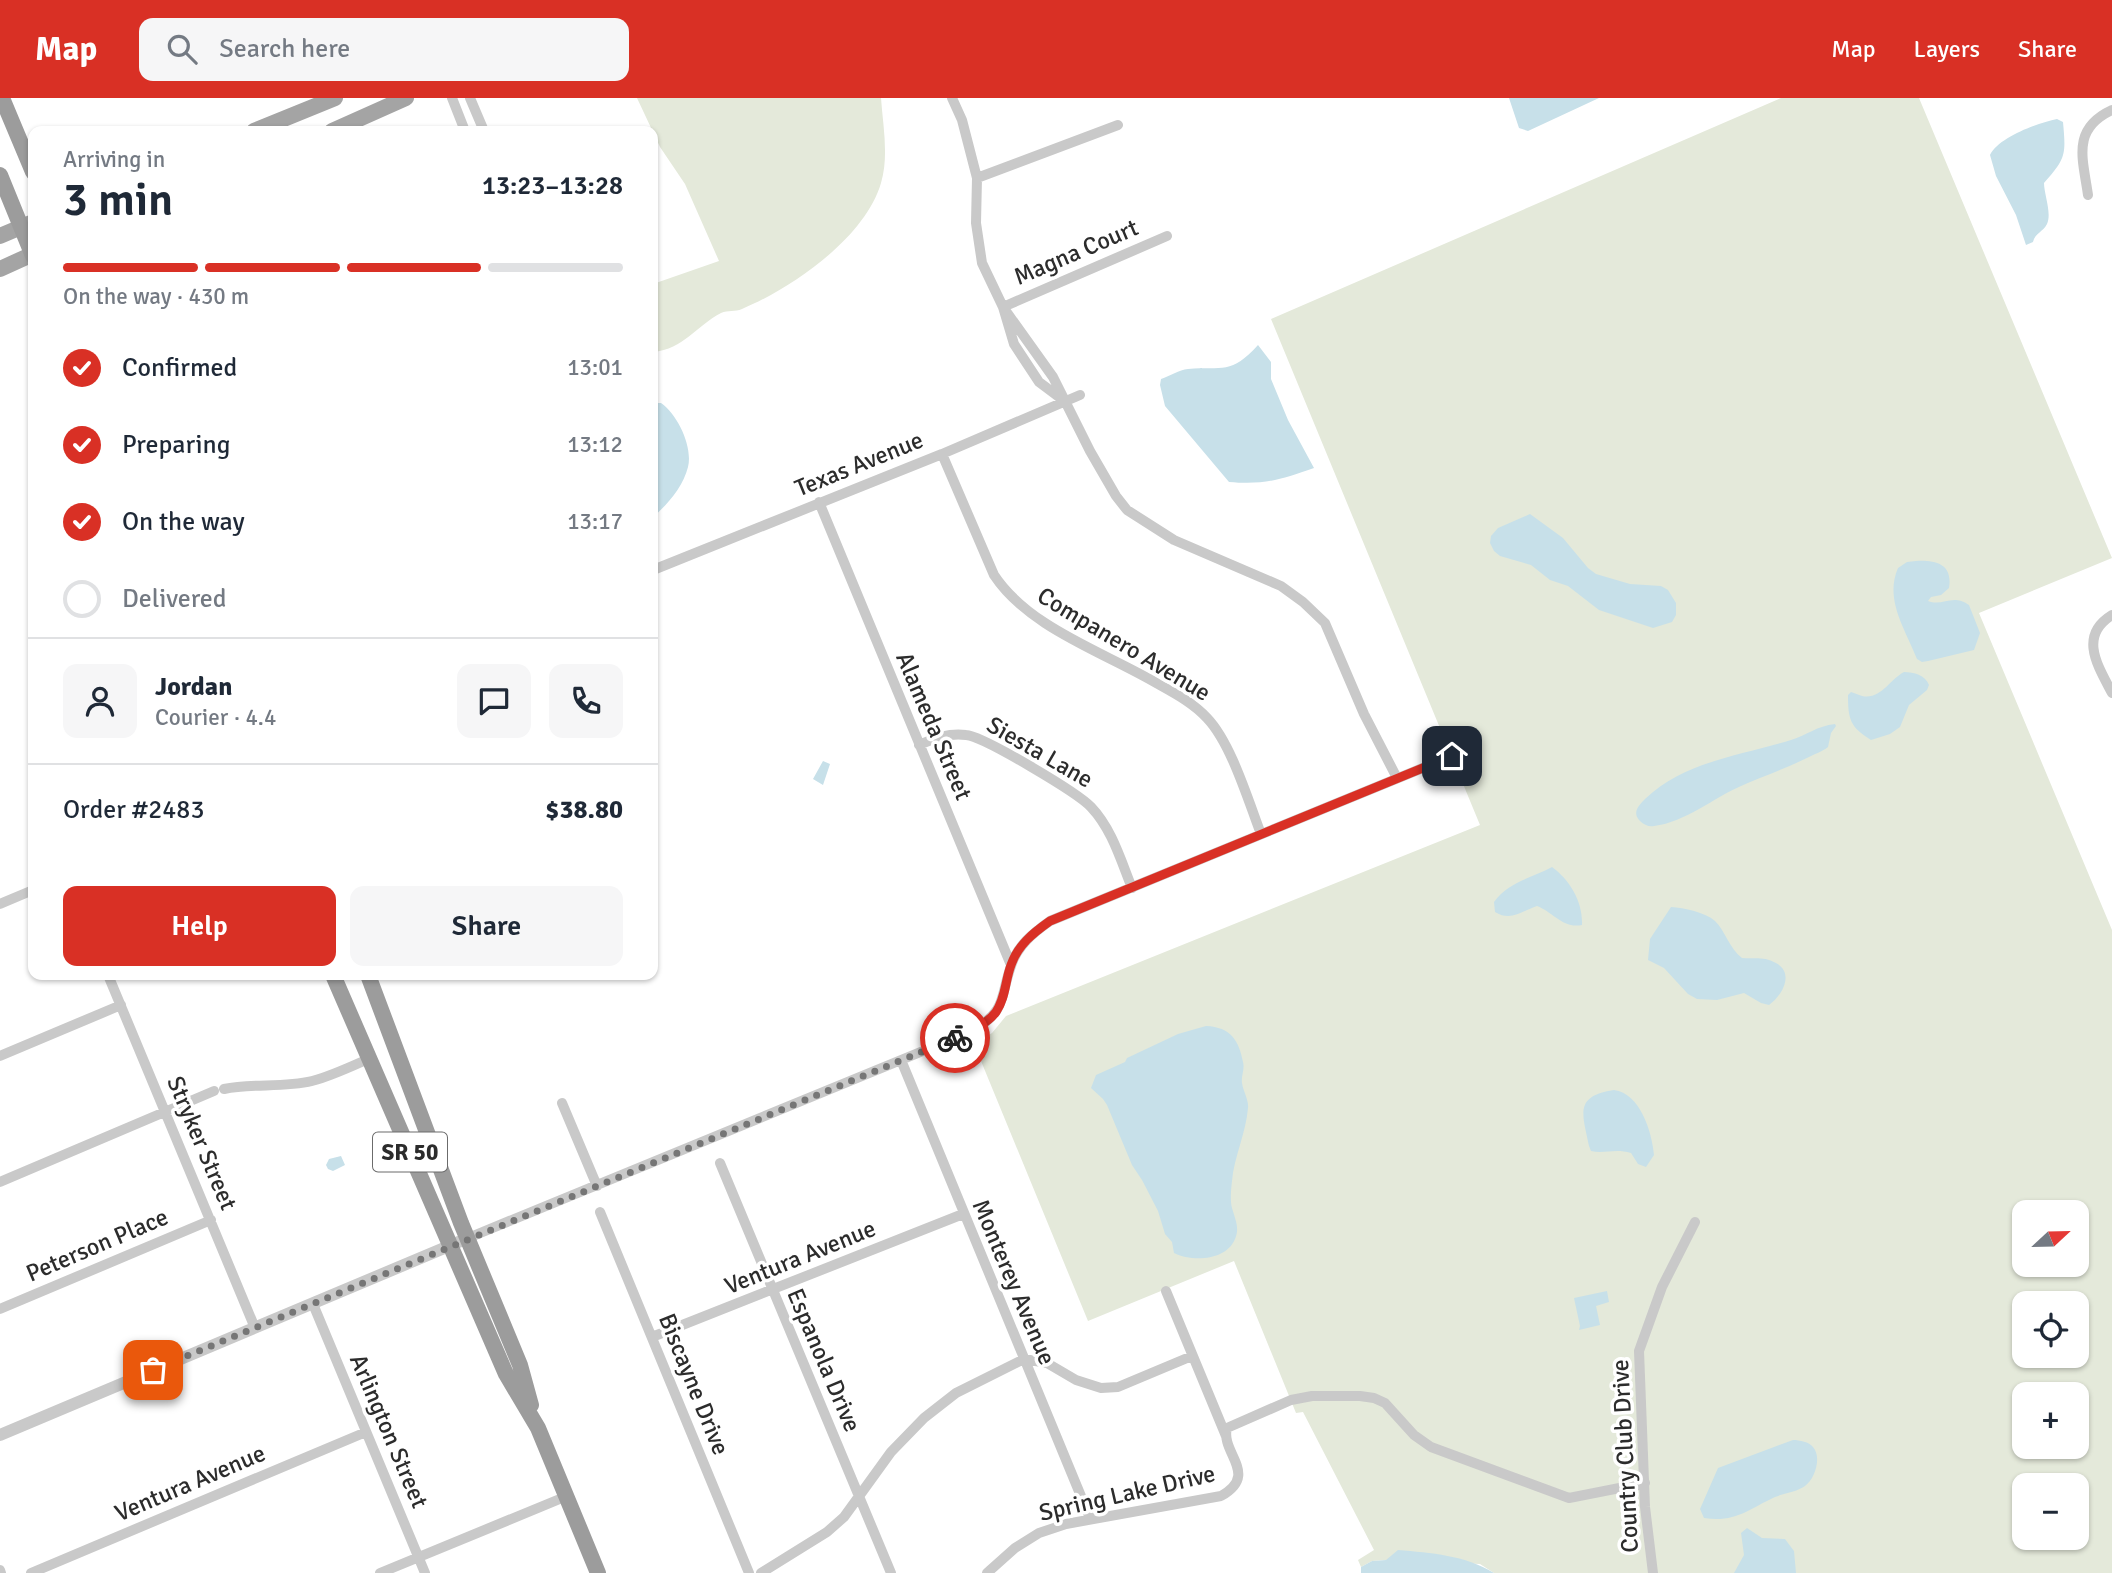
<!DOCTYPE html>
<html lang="en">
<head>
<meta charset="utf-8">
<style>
  :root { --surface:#fff; --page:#f6f6f7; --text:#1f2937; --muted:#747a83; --line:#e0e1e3; --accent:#d93025 }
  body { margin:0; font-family:Signika,sans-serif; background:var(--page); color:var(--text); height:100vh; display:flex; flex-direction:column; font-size:26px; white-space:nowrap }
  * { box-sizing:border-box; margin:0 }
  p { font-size:23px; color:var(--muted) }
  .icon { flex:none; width:38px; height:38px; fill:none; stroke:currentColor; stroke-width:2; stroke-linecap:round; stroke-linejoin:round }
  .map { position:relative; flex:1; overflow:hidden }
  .details { position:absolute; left:28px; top:28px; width:630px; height:854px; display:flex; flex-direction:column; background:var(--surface); border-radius:14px; box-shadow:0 2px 5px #0004 }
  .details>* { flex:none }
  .needle { width:46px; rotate:68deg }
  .fabs { position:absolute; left:2012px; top:1102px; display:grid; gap:14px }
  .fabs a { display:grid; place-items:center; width:77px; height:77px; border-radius:14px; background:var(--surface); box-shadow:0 2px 5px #0004; font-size:35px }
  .pin { position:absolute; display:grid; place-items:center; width:60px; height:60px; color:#fff; margin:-30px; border-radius:14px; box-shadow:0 4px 10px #0006 }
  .courier { position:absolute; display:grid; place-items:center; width:70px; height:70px; margin:-35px; border:5px solid #d93025; border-radius:50%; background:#fff; color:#222; box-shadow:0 2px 9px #0007 }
  .overview em { font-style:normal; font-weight:600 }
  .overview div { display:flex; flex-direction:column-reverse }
  .overview { display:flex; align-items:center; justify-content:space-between; height:119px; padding:0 35px }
  h1 { font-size:46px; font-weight:600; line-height:52px }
  .bar { display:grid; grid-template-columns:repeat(4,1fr); gap:10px 7px; align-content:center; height:84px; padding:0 35px }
  .bar i { height:9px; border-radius:5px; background:var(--line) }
  .bar .current { background:var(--accent) }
  .bar p { grid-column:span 4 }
  .line { display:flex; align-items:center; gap:18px; padding:0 35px; border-top:2px solid var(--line) }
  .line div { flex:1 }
  .round { display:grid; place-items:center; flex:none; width:74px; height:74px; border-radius:14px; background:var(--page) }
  ol { padding:0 35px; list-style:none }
  li { display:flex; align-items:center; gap:21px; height:77px }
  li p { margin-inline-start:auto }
  li .icon { padding:7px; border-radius:50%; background:var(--accent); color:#fff; stroke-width:4 }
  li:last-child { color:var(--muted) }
  li i { width:38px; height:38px; border:4px solid var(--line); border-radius:50% }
  .primary-button { display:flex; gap:14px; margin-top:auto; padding:14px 35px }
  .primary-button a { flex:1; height:80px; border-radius:14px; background:var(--accent); color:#fff; font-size:28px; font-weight:600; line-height:80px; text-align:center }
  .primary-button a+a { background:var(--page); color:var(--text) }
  header { display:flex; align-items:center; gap:42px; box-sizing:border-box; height:98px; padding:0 35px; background:var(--accent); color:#fff }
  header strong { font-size:33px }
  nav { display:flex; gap:38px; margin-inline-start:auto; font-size:24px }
  .search { width:490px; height:63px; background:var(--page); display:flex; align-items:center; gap:18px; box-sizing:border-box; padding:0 24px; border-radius:14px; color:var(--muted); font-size:26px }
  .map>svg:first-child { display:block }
  .green { fill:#e4e9da; fill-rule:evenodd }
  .water { fill:#c7e0e9 }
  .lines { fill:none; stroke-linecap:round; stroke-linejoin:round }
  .minor { stroke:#c9c9c9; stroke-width:10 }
  .tertiary { stroke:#c9c9c9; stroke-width:12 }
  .primary { stroke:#a4a4a4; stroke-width:16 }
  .trunk { stroke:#9c9c9c; stroke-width:16 }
  .done { stroke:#767676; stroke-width:7; stroke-dasharray:0 12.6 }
  .route { stroke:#d93025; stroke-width:9 }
  .labels { text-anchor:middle; stroke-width:7; stroke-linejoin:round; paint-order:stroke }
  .shield { fill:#fff; stroke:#6b6b6b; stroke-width:2 }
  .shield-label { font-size:23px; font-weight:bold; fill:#2c2c2c }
  .street-label { font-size:24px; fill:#2c2c2c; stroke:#fff }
</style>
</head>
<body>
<header>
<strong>Map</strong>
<div class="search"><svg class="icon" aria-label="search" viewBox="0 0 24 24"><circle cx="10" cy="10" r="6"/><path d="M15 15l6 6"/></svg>Search here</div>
<nav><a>Map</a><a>Layers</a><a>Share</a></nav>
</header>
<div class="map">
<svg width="2112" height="1475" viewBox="0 0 2112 1475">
  <rect width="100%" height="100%" fill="#fff"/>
  <!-- green -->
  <path class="green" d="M637 0H881C883 28 889 58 881 85 865 140 792 190 742 211 735 214 728 212 721 215 696 228 684 251 653 254V186L719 163 685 86 660 49Z
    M1781 0H1919L2112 460 1979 515 2112 832V1475H1494L1480 1466 1386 1462 1372 1463 1361 1469 1358 1462 1374 1452 1303 1314 1296 1315 1234 1163 1088 1223 974 946 992 935 1006 918 1480 727 1271 221ZM2025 1115H2077V1167H2025ZM2025 1206H2077V1258H2025ZM2025 1297H2077V1349H2025ZM2025 1388H2077V1440H2025Z"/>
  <!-- water -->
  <path class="water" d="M1509 0H1599L1528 33 1519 30Z
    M2057 21 2063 24C2066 57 2066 60 2044 85 2044 96 2052 115 2047 126 2043 134 2035 135 2033 144L2026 147 2016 117 1996 78 1990 57C1999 39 2038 25 2057 21Z
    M1258 247 1271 264V281L1288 322 1314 370C1280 382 1264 387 1229 384L1165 308 1160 287 1161 281C1170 278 1179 272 1188 271 1223 268 1231 277 1258 247Z
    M653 305H661C678 317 693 349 688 369 683 389 668 406 653 419Z
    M1530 416 1563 440 1588 470 1596 476 1630 486 1661 488 1668 492 1676 505V517L1672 524 1653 530 1599 512 1568 488 1550 482 1531 467 1500 458 1494 453 1490 445 1491 438 1498 430Z
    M1916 463C1936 462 1953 466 1949 490L1941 497 1931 499 1928 503C1943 509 1952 495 1969 507L1980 535 1974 552 1928 563 1922 564 1917 561C1906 532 1884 502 1898 470L1907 464Z
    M1904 574C1914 574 1925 577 1929 587L1927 592 1909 607 1900 629 1890 636 1871 642C1850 629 1848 621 1848 597L1851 594C1855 595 1858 597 1862 598 1881 602 1890 581 1904 574Z
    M1835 626 1836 628 1831 635 1828 649C1822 654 1816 655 1809 659 1787 670 1764 678 1741 688 1713 700 1686 724 1654 728 1649 729 1644 727 1640 723 1632 715 1638 708 1645 701 1685 663 1740 658 1791 642 1807 637 1817 628 1835 626Z
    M823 663 830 666 823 687 813 681Z
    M1552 769C1570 782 1583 804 1582 827 1563 831 1553 814 1537 808 1522 813 1511 824 1495 814L1494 804C1508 784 1532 780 1552 769Z
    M1671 809C1684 810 1705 814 1715 823 1726 834 1729 850 1742 860 1755 861 1764 858 1776 865 1795 875 1782 898 1769 907L1761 905 1744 895 1717 902 1697 901 1688 896 1664 870 1648 862 1650 841Z
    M1206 928C1231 929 1239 943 1243 964 1245 971 1241 978 1242 985 1243 993 1249 1002 1248 1010 1246 1035 1234 1059 1232 1083 1231 1092 1230 1102 1232 1110 1235 1121 1240 1130 1235 1141 1226 1163 1192 1164 1174 1155L1172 1144 1165 1136 1158 1113 1142 1082 1132 1067 1107 1007 1103 1001 1091 990 1096 977 1125 964 1127 960 1178 936Z
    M1614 992C1640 995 1652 1034 1654 1057L1646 1069 1638 1066 1631 1055C1615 1050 1605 1056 1591 1053L1589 1048C1583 1017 1573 998 1614 992Z
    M341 1058 345 1067 333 1073 328 1071 326 1067 329 1061Z
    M1607 1193 1609 1204 1596 1208 1600 1227 1579 1232 1580 1228 1574 1200Z
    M1793 1342C1800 1342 1809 1344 1813 1349 1822 1359 1815 1381 1805 1388 1797 1394 1784 1395 1775 1399 1749 1411 1735 1425 1704 1420L1700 1411 1718 1370Z
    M1747 1430 1762 1440 1785 1441 1794 1453 1796 1475H1734L1744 1457 1741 1435Z
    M1398 1452C1431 1455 1465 1457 1494 1475H1361V1469L1372 1463 1386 1462Z"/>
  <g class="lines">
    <!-- minor -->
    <path class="minor" d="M452 0 465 33
      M470 0 484 33
      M952 0 962 22 977 80 976 125 982 165 1003 209 1014 246 1039 284 1063 302
      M977 80 1118 27
      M2088 97C2083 61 2071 31 2112 12
      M1003 209 1053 279 1090 353 1116 398 1127 412 1174 442 1281 488 1303 504 1325 525 1364 616 1397 680
      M1003 209 1167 138
      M942 356 994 477C1029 530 1104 554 1158 586 1176 596 1193 605 1207 620 1231 645 1248 702 1261 736
      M819 404 1011 867
      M653 472 942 356 1080 297
      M2112 517C2078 538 2098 568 2112 595
      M919 647C935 640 948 635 966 637 983 638 1078 695 1091 709 1112 731 1121 763 1132 790
      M0 806 33 792
      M108 877 255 1230
      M0 958 121 907
      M901 962 1090 1420
      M224 991C253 985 283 990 312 983 331 978 350 969 368 961
      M562 1005 597 1088
      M720 1065 891 1475
      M0 1084 214 993
      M600 1114 749 1475
      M468 1140 974 932C1007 912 1000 899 1011 868 1017 848 1033 835 1050 823L1452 658
      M1166 1193 1226 1338
      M313 1206 425 1475
      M0 1211 211 1122
      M652 1239 963 1116
      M0 1472 1 1475
      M31 1475 366 1334
      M380 1475 567 1398
      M761 1475 827 1434 844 1419 891 1354 924 1320 956 1295 1024 1261 1047 1265 1076 1282 1101 1290 1118 1289 1192 1258
      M987 1475 1015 1450 1039 1435 1066 1426 1221 1398C1260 1376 1220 1355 1227 1330L1291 1302 1312 1298H1360L1374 1300 1385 1305 1414 1337 1431 1349 1569 1400 1645 1385
      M1653 1475 1645 1409 1639 1253 1662 1189 1695 1124"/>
    <!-- tertiary -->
    <path class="tertiary" d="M0 1337 468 1140"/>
    <!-- primary -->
    <path class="primary" d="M254 33 335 0
      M332 33 406 0
      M0 138 33 124
      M0 171 33 156"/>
    <!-- trunk -->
    <path class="trunk" d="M2 0 33 74
      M0 77 33 158
      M333 877 506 1276 538 1330 598 1475
      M368 877 461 1125 520 1267 531 1307"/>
  </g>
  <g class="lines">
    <!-- done -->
    <path class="done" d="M153 1272 955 940"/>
    <!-- route -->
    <path class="route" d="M955 940C970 933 986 927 996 914 1006 899 1005 883 1011 867 1018 847 1033 835 1050 823L1452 658"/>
  </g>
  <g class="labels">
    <!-- shield labels -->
    <rect class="shield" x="373" y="1034.5" width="74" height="39" rx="5"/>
    <g class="shield-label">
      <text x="410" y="1062">SR 50</text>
    </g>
    <!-- street labels -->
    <g class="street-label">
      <text transform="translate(1076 154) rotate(-23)" y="8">Magna Court</text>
      <text transform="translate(859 366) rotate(-22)" y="8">Texas Avenue</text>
      <text transform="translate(1124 546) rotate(31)" y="8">Companero Avenue</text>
      <text transform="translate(934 628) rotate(67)" y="8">Alameda Street</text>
      <text transform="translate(1040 654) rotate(30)" y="8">Siesta Lane</text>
      <text transform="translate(202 1045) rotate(67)" y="8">Stryker Street</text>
      <text transform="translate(97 1147) rotate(-23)" y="8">Peterson Place</text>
      <text transform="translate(800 1159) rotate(-22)" y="8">Ventura Avenue</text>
      <text transform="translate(1014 1184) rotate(67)" y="8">Monterey Avenue</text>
      <text transform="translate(824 1262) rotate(67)" y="8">Espanola Drive</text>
      <text transform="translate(694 1286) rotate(68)" y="8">Biscayne Drive</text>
      <text transform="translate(389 1333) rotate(67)" y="8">Arlington Street</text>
      <text transform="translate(1625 1358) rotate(-93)" y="8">Country Club Drive</text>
      <text transform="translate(190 1385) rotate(-23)" y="8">Ventura Avenue</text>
      <text transform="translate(1127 1395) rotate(-13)" y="8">Spring Lake Drive</text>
    </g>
  </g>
</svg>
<div class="fabs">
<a><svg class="needle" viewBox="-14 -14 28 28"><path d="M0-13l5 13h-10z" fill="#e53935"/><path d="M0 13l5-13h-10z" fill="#747a83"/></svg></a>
<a><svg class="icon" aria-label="locate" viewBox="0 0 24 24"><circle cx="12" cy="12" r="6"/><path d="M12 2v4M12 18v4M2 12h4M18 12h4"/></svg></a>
<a>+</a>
<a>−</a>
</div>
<div class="pin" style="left:153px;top:1272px;background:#ea580c"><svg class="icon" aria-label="bag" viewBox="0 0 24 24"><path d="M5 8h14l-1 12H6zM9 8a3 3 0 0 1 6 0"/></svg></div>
<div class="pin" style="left:1452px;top:658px;background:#1f2937"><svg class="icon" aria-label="home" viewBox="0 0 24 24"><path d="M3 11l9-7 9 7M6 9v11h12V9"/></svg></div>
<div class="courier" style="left:955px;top:940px"><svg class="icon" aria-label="bike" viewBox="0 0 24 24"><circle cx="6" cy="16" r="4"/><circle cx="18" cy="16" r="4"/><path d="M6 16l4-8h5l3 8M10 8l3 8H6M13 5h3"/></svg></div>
<section class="details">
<div class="overview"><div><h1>3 min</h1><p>Arriving in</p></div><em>13:23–13:28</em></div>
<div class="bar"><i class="current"></i><i class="current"></i><i class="current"></i><i></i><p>On the way · 430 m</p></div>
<ol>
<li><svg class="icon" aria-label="check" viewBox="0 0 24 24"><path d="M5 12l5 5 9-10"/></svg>Confirmed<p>13:01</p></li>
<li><svg class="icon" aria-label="check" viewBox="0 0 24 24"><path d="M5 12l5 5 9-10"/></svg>Preparing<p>13:12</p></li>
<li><svg class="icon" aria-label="check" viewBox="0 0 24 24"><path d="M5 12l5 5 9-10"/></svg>On the way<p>13:17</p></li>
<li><i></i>Delivered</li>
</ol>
<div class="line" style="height:126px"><a class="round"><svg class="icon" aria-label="person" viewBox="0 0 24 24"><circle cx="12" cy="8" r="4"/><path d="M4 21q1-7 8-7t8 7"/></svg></a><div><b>Jordan</b><p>Courier · 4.4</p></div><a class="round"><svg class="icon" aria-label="chat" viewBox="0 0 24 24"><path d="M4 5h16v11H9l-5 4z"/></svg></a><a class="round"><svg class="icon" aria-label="phone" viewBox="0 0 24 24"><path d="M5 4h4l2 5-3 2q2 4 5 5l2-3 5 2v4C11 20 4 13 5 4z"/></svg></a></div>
<div class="line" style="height:91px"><div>Order #2483</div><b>$38.80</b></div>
<div class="primary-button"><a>Help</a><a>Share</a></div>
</section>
</div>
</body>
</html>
